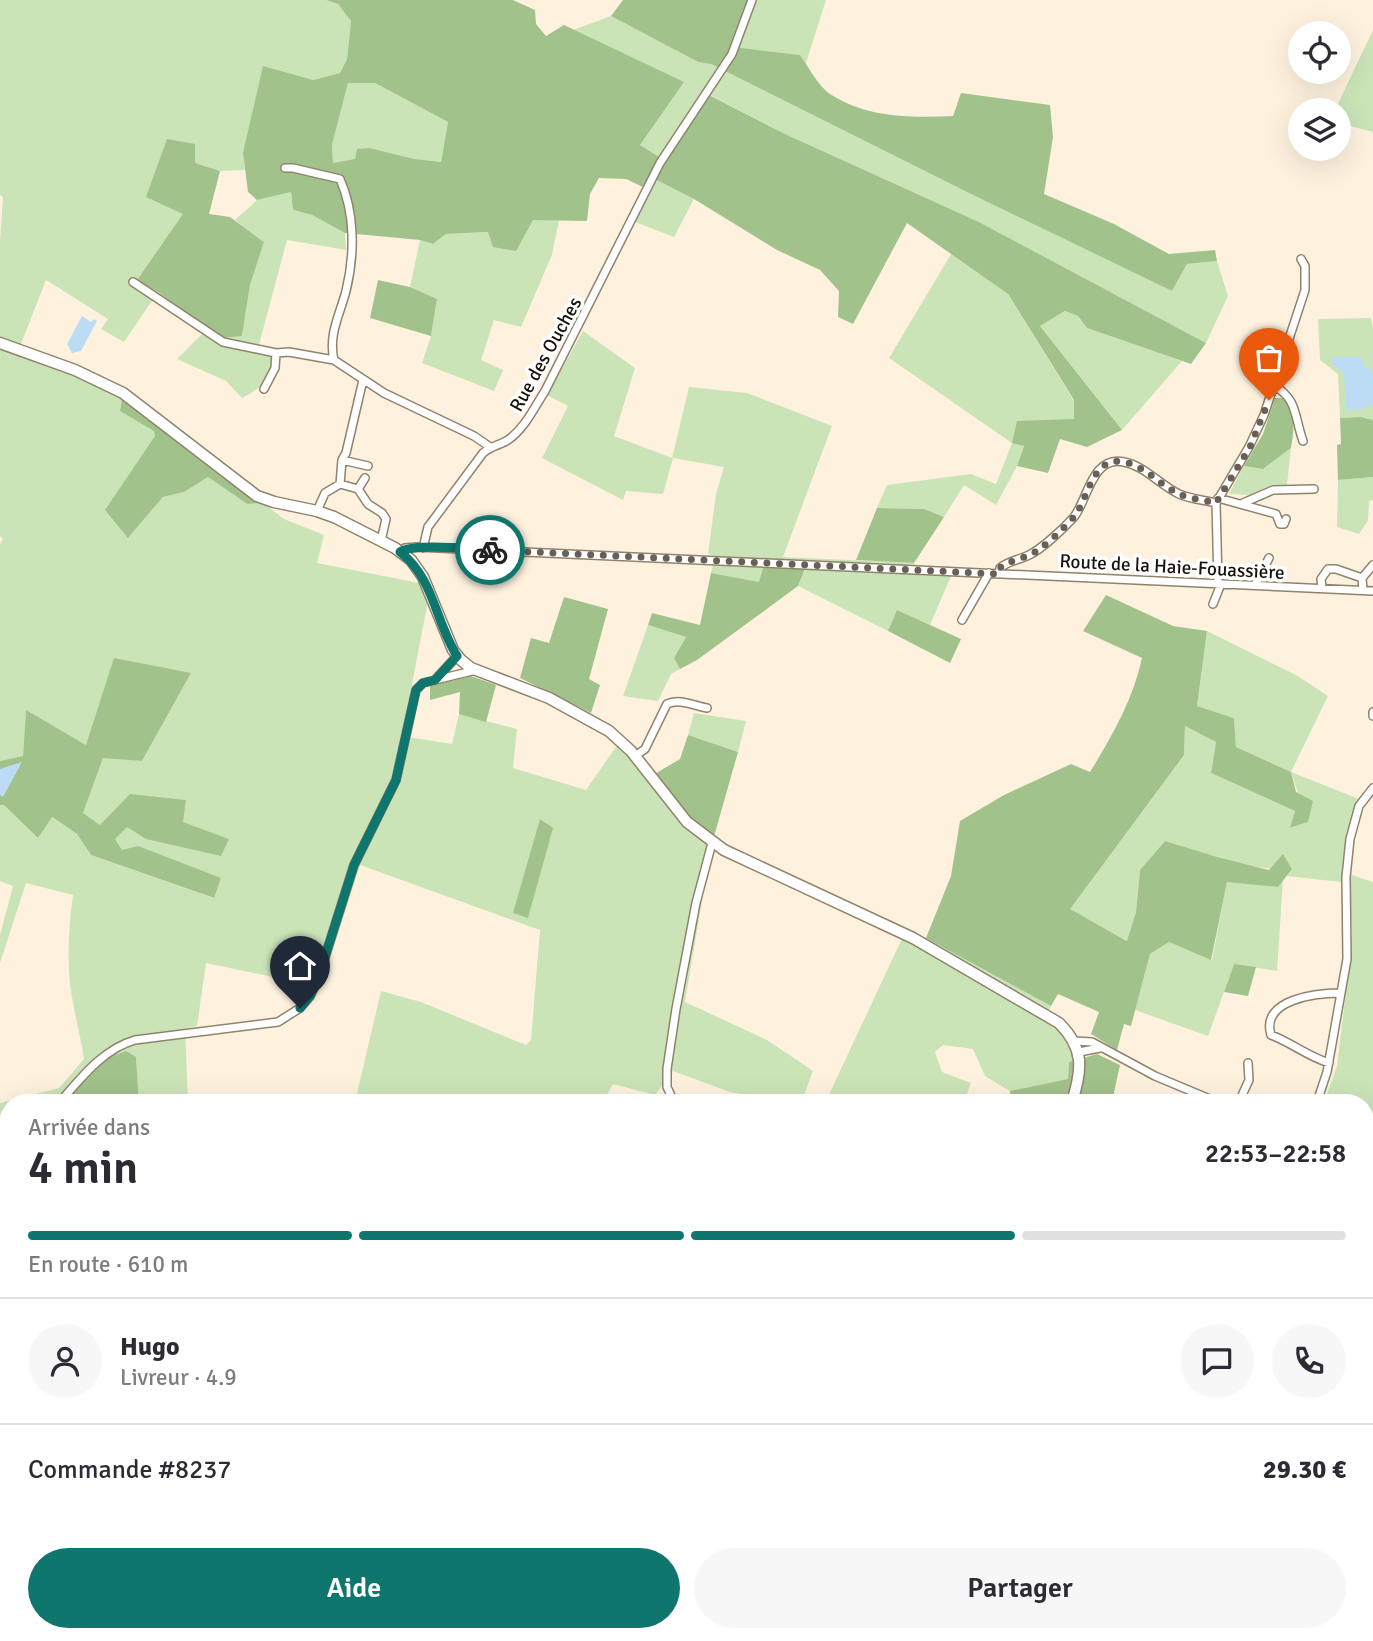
<!DOCTYPE html>
<html lang="fr">
<head>
<meta charset="utf-8">
<style>
  :root { --surface:#fff; --page:#f7f7f7; --text:#2b2b33; --muted:#7c7c81; --line:#e1e1e2; --accent:#0f766e }
  body { margin:0; font-family:Signika,sans-serif; background:var(--page); color:var(--text); height:100vh; display:flex; flex-direction:column; font-size:26px; white-space:nowrap }
  * { box-sizing:border-box; margin:0 }
  p { font-size:23px; color:var(--muted) }
  .icon { flex:none; width:38px; height:38px; fill:none; stroke:currentColor; stroke-width:2; stroke-linecap:round; stroke-linejoin:round }
  .map { position:relative; flex:1; overflow:hidden }
  .sheet { position:absolute; left:0px; top:1094px; width:1374px; height:548px; display:flex; flex-direction:column; background:var(--surface); border-radius:28px 28px 0 0; box-shadow:0 7px 28px #0002 }
  .sheet>* { flex:none }
  .controls { position:absolute; left:1288px; top:21px; display:grid; gap:14px }
  .controls a { display:grid; place-items:center; width:63px; height:63px; border-radius:50%; background:var(--surface); box-shadow:0 7px 28px #0002; font-size:35px }
  .pin { position:absolute; display:grid; place-items:center; width:60px; height:60px; color:#fff; margin:-72px -30px; border-radius:50% 50% 50% 0; rotate:-45deg; box-shadow:0 0 7px #0007 }
  .pin .icon { rotate:45deg }
  .courier { position:absolute; display:grid; place-items:center; width:70px; height:70px; margin:-35px; border:5px solid #0f766e; border-radius:50%; background:#fff; color:#222; box-shadow:0 2px 9px #0007 }
  .head em { font-style:normal; font-weight:600 }
  .head div { display:flex; flex-direction:column-reverse }
  .head { display:flex; align-items:center; justify-content:space-between; height:119px; padding:0 28px }
  h1 { font-size:46px; font-weight:600; line-height:52px }
  .bar { display:grid; grid-template-columns:repeat(4,1fr); gap:10px 7px; align-content:center; height:84px; padding:0 28px }
  .bar i { height:9px; border-radius:5px; background:var(--line) }
  .bar .active { background:var(--accent) }
  .bar p { grid-column:span 4 }
  .line { display:flex; align-items:center; gap:18px; padding:0 28px; border-top:2px solid var(--line) }
  .line div { flex:1 }
  .round { display:grid; place-items:center; flex:none; width:74px; height:74px; border-radius:37px; background:var(--page) }
  .action { display:flex; gap:14px; margin-top:auto; padding:14px 28px }
  .action a { flex:1; height:80px; border-radius:42px; background:var(--accent); color:#fff; font-size:28px; font-weight:600; line-height:80px; text-align:center }
  .action a+a { background:var(--page); color:var(--text) }
  .map>svg:first-child { display:block }
  .green { fill:#cae4b8 }
  .forest { fill:#a2c28b; fill-rule:evenodd }
  .water { fill:#bcdcf6 }
  .lines { fill:none; stroke-linecap:round; stroke-linejoin:round }
  .stream { stroke:#bcdcf6; stroke-width:2 }
  .minor-casing { stroke:#90836d; stroke-width:10 }
  .major-casing { stroke:#90836d; stroke-width:13 }
  .minor { stroke:#fff; stroke-width:7 }
  .major { stroke:#fff; stroke-width:10 }
  .done { stroke:#686055; stroke-width:7; stroke-dasharray:0 12.6 }
  .route { stroke:#0f766e; stroke-width:9 }
  .labels { text-anchor:middle; stroke-width:7; stroke-linejoin:round; paint-order:stroke }
  .street-label { font-size:19px; fill:#17120a; stroke:#fff }
</style>
</head>
<body>
<div class="map">
<svg width="1373" height="1641" viewBox="0 0 1373 1641">
  <rect width="100%" height="100%" fill="#fef2df"/>
  <!-- green -->
  <path class="green" d="M0 0H326L338 4 351 20 347 59 340 73 313 80 243 152 245 170 220 171 194 163 184 214 137 280 158 292 124 342 101 329 108 319 46 280 17 354 86 379 122 397 120 411 155 431V436L129 537 163 497 184 492 208 477 247 504 263 503 284 519 324 535 317 563 419 583 428 601 402 736 452 744 459 714 517 729 513 768 586 790 618 744 711 847 685 1002 767 1040 813 1071 803 1098 757 1097 730 1092 673 1071 655 1095 613 1084 603 1102H355L381 991 421 1002 526 1045 531 1040 540 930 360 865 326 971 307 984 206 963 197 1026 185 1029 188 1102H139L136 1057 105 1059 64 1102H58L49 1097 29 1102H9V1108L3 1109 0 1114V1103L59 1088 84 1059C80 1034 73 1008 70 983 67 953 69 924 73 895L26 883 0 963V935L13 886 0 881V805H4L38 838 51 817 77 834 91 855 213 898 221 878 122 851 114 839 127 826 146 839H229L182 822 186 800 100 825 83 813 103 757 142 761 191 673 86 745 26 711 23 756 0 761V544L3 539 0 536V241L3 197 0 195Z
    M751 0H826L806 63 799 55 734 47Z
    M611 16 698 62 711 64 973 195 1172 291 1187 264 1217 261 1228 296 1206 343 979 222 785 134 710 95 664 160 640 145 683 82 573 30Z
    M1373 30V132L1339 123V110H1335Z
    M348 83H375L448 122 441 162C405 158 368 156 333 164L332 145Z
    M650 176 694 199 674 237 635 222 650 190Z
    M291 192 293 210 312 215 345 233 346 250 287 240 257 352 274 356C270 379 262 388 242 398L226 381 177 359 207 329 242 336 250 285 264 242 235 220 257 200Z
    M533 220H559L552 255 521 327 494 320 481 360 503 370 494 391 422 363 431 336 437 299 410 287 420 240 433 244 446 234 489 232Z
    M951 254 1008 294 1074 401V419L1024 445 1017 466 996 505 964 485 944 517 924 509 877 508 887 485 971 474 996 484 1012 443 889 358Z
    M1065 311 1078 316 1087 328 1182 361 1122 430 1040 326Z
    M1371 318 1373 329V420L1361 417 1340 418 1338 374 1320 360 1318 319Z
    M583 331 635 368 614 436 672 458 689 387 747 393 832 426 783 557 914 563V575L951 576 930 625 897 610 888 631 798 586 805 570 759 582 711 573 715 556 708 554 716 494 724 467 673 458 663 494 626 491 623 500 542 458 568 406 547 395Z
    M1291 448 1287 485H1271L1250 495 1229 494 1244 466 1263 469Z
    M1373 477V500L1369 501 1368 521 1359 534 1337 527 1338 480Z
    M648 625 686 637 674 658 680 669 671 674 658 701 623 696Z
    M1207 631 1296 675 1328 696 1291 772 1359 799 1348 869 1349 874 1373 882V1140L1365 1139V1102H1324L1337 1066 1349 967 1352 931 1348 875 1341 882 1287 876 1292 869C1249 871 1206 854 1165 841L1140 870 1136 912 1128 941 1069 909 1184 755 1185 726 1216 742 1211 773 1295 811 1291 828 1308 822 1291 772 1236 747 1234 718 1197 706Z
    M694 713 746 721 738 752 688 735Z
    M1283 880 1277 971 1234 964 1208 1036 1135 1010 1150 954 1169 942 1212 960 1227 881 1277 887Z
    M906 930 931 940 1051 1006 1045 1019 1068 1036 1076 1060 1069 1062 1068 1079 1010 1091 985 1076 973 1049 943 1045 935 1052 942 1072 971 1083 964 1102 826 1101Z
    M1370 1207 1373 1209V1467L1365 1478V1214Z
    M0 1324 9 1326V1402L8 1404 1 1402 0 1407Z
    M9 1610V1633H907L915 1641H0V1611Z
    M1365 1613 1373 1622V1641H1275L1284 1633H1365Z
    M1002 1633H1215L1205 1641H1019Z"/>
  <!-- forest -->
  <path class="forest" d="M326 0H513L535 10 536 24 546 36 564 25 684 82 640 145 664 160 709 95 785 134 979 222 1206 343 1191 364 1087 328 1078 316 1065 311 1040 326 1122 430 1087 447 1060 439 1048 473 1017 466 1024 446 1012 443 1017 421 1074 419V400L1008 294 907 223 853 324 838 317 839 291 820 270 777 250 694 199 651 177 645 188 626 179 599 178 590 194 587 221 533 220 516 251 493 247 488 232 446 234 433 244 420 240 345 233 312 215 293 210 291 192 257 200 248 192 243 153 263 66 313 80 340 73 347 59 351 21 338 4ZM348 83H375L448 122 441 162 414 159 369 148 357 149 355 159 333 163 332 145Z
    M623 0H751L734 47 800 55C808 66 818 86 830 94 867 118 911 118 953 116L961 93 1050 105 1053 137 1044 194 1114 224 1169 254 1215 250 1217 261 1187 264 1172 291 973 195 711 64 698 62 611 16Z
    M167 139 195 144V163L220 171 209 214 230 217 264 242 250 285 242 336 220 338 158 292 137 280 183 214 146 197Z
    M378 280 410 287 437 299 431 336 370 318Z
    M122 398 223 478 263 503 247 504 208 477 184 492 163 497 128 538 105 510 155 436 154 431 120 411Z
    M1275 398H1283C1297 412 1294 430 1291 448L1263 469 1244 466 1263 434Z
    M1361 417 1373 420V477L1338 480 1337 445 1341 444 1340 418Z
    M877 508 924 509 944 517 914 563 856 560Z
    M763 568 805 569 798 586 697 660 680 669 674 658 686 637 648 625 652 613 700 625 711 573 759 582Z
    M1106 595 1173 626 1207 631 1197 706 1234 718 1236 747 1291 772 1296 792 1313 801 1308 822 1290 828 1295 811 1211 773 1216 742 1185 726 1184 755 1070 909 1127 941 1136 912 1140 870 1165 841 1217 857 1269 870 1283 854 1292 869 1278 887 1227 882 1211 960 1169 942 1150 954 1131 1026 1124 1024 1117 1050 1091 1034 1099 1012 1058 994 1051 1006 926 938 951 876 960 821 1004 795 1071 764 1090 772C1112 736 1133 700 1142 658L1083 631Z
    M564 597 608 609 589 679 600 685 591 713 520 678 531 638 549 643Z
    M897 610 961 639 950 663 888 631Z
    M114 658 191 673 142 761 103 758 83 813 100 825 130 794 186 800 183 822 229 839 221 856 146 839 127 827 115 839 122 850 138 846 221 878 214 898 91 855 77 834 52 817 38 838 4 805H0V761L23 756 26 710 86 745Z
    M471 676 496 685 486 722 459 714 460 692 430 700V686Z
    M688 735 738 752 711 847 683 823 648 778 680 759Z
    M540 819 553 828 528 918 513 913Z
    M1234 964 1256 967 1248 996 1224 992Z
    M126 1051 136 1057 139 1102H64L105 1059Z
    M1097 1054 1120 1065 1112 1102H1011L1010 1091 1068 1079 1069 1062Z
    M1 1402 8 1403 9 1402V1523L3 1533 9 1539V1553L0 1554Z
    M1373 1548V1622L1365 1613V1557Z"/>
  <!-- water -->
  <path class="water" d="M82 316 91 322 94 319 97 321 81 351 72 353 67 344Z
    M1331 357H1362L1363 365 1373 372V405L1366 406 1363 409 1348 410 1346 408 1344 373 1331 363Z
    M22 762 3 797 0 795V769Z
    M1373 1467V1548L1365 1557V1478Z
    M9 1553V1610L0 1611V1554Z
    M907 1633H1002L1019 1641H915Z
    M1215 1633H1284L1275 1641H1205Z"/>
  <g class="lines">
    <!-- stream -->
    <path class="stream" d="M633 1641V1633"/>
    <!-- minor casing -->
    <g class="minor-casing">
      <path id="minor" d="M285 168H293L340 179C355 213 355 254 346 291 340 314 328 335 334 360L384 393 474 436 490 447
        M133 282 223 342 276 353 289 352 334 360
        M1273 385C1298 399 1294 416 1303 441
        M264 389 275 368 276 353
        M342 460 368 466
        M340 484 358 489 368 504 382 513 386 519 381 541
        M358 489 365 478
        M1218 498 1276 514 1280 524H1284L1286 519
        M1243 503 1273 490 1314 489
        M317 511 325 493 340 484 342 460 346 453 363 380
        M423 548 428 527 483 453C491 446 500 445 508 440 525 428 534 408 545 391L660 163 732 54 752 0
        M400 552 405 548 417 547 1373 591
        M999 574 1000 568C1008 561 1019 560 1029 555 1042 549 1064 528 1074 517 1088 499 1092 455 1124 462 1145 466 1160 485 1179 494 1190 499 1204 500 1216 503
        M1362 578 1373 565
        M1218 583 1216 503 1249 447 1264 415 1305 290V266L1301 259
        M1255 585 1269 558
        M1322 588 1321 579 1328 569H1336L1362 578 1363 590
        M1213 604 1221 584
        M962 620 989 573
        M435 680 457 656
        M1373 712V716
        M635 756 645 749 667 704C679 698 695 706 707 708
        M1075 1041 1092 1042 1155 1076 1217 1102
        M1079 1052 1100 1048
        M1329 1063C1307 1056 1292 1043 1271 1035 1260 999 1317 993 1341 993
        M60 1102C81 1078 103 1049 135 1040L278 1022 300 1008 310 996 318 979 354 865 396 780 416 690 423 683 476 670
        M674 1102 667 1087V1069L676 1009 696 903 712 843
        M1239 1102 1249 1080 1248 1063
        M1317 1102 1327 1072 1347 959 1346 877 1350 839 1359 806 1373 788
        M0 1180 9 1168
        M1365 1192 1373 1201"/>
    </g>
    <!-- major casing -->
    <g class="major-casing">
      <path id="major" d="M0 343 75 370 123 393 257 496 274 502 317 511 334 517 395 548 411 560 423 577 453 650 461 660 471 668 549 698 609 731 631 751 687 822 724 850 913 938 1059 1023C1085 1049 1082 1070 1072 1102
        M1365 1582 1373 1591"/>
    </g>
    <!-- minor -->
    <use href="#minor" class="minor"/>
    <!-- major -->
    <use href="#major" class="major"/>
  </g>
  <g class="lines">
    <!-- done -->
    <path class="done" d="M490 550 999 574 1000 568C1008 561 1019 560 1029 555 1042 550 1064 528 1074 517 1088 500 1092 455 1124 462 1145 466 1160 485 1179 494 1190 499 1204 500 1216 503L1250 447 1269 400"/>
    <!-- route -->
    <path class="route" d="M300 1008 310 996 318 979 354 865 396 780 416 690 423 683 435 680 457 656C435 621 434 578 400 552 413 543 471 549 490 550"/>
  </g>
  <g class="labels">
    <!-- street labels -->
    <g class="street-label">
      <text transform="translate(545 354) rotate(-61)" y="7">Rue des Ouches</text>
      <text transform="translate(1172 566) rotate(3)" y="7">Route de la Haie-Fouassière</text>
    </g>
  </g>
</svg>
<div class="controls">
<a><svg class="icon" aria-label="locate" viewBox="0 0 24 24"><circle cx="12" cy="12" r="6"/><path d="M12 2v4M12 18v4M2 12h4M18 12h4"/></svg></a>
<a><svg class="icon" aria-label="layers" viewBox="0 0 24 24"><path d="M12 4l9 5-9 5-9-5zM3 14l9 5 9-5"/></svg></a>
</div>
<div class="pin" style="left:1269px;top:400px;background:#ea580c"><svg class="icon" aria-label="bag" viewBox="0 0 24 24"><path d="M5 8h14l-1 12H6zM9 8a3 3 0 0 1 6 0"/></svg></div>
<div class="pin" style="left:300px;top:1008px;background:#1f2937"><svg class="icon" aria-label="home" viewBox="0 0 24 24"><path d="M3 11l9-7 9 7M6 9v11h12V9"/></svg></div>
<div class="courier" style="left:490px;top:550px"><svg class="icon" aria-label="bike" viewBox="0 0 24 24"><circle cx="6" cy="16" r="4"/><circle cx="18" cy="16" r="4"/><path d="M6 16l4-8h5l3 8M10 8l3 8H6M13 5h3"/></svg></div>
<section class="sheet">
<div class="head"><div><h1>4 min</h1><p>Arrivée dans</p></div><em>22:53–22:58</em></div>
<div class="bar"><i class="active"></i><i class="active"></i><i class="active"></i><i></i><p>En route · 610 m</p></div>
<div class="line" style="height:126px"><a class="round"><svg class="icon" aria-label="person" viewBox="0 0 24 24"><circle cx="12" cy="8" r="4"/><path d="M4 21q1-7 8-7t8 7"/></svg></a><div><b>Hugo</b><p>Livreur · 4.9</p></div><a class="round"><svg class="icon" aria-label="chat" viewBox="0 0 24 24"><path d="M4 5h16v11H9l-5 4z"/></svg></a><a class="round"><svg class="icon" aria-label="phone" viewBox="0 0 24 24"><path d="M5 4h4l2 5-3 2q2 4 5 5l2-3 5 2v4C11 20 4 13 5 4z"/></svg></a></div>
<div class="line" style="height:91px"><div>Commande #8237</div><b>29.30 €</b></div>
<div class="action"><a>Aide</a><a>Partager</a></div>
</section>
</div>
</body>
</html>
